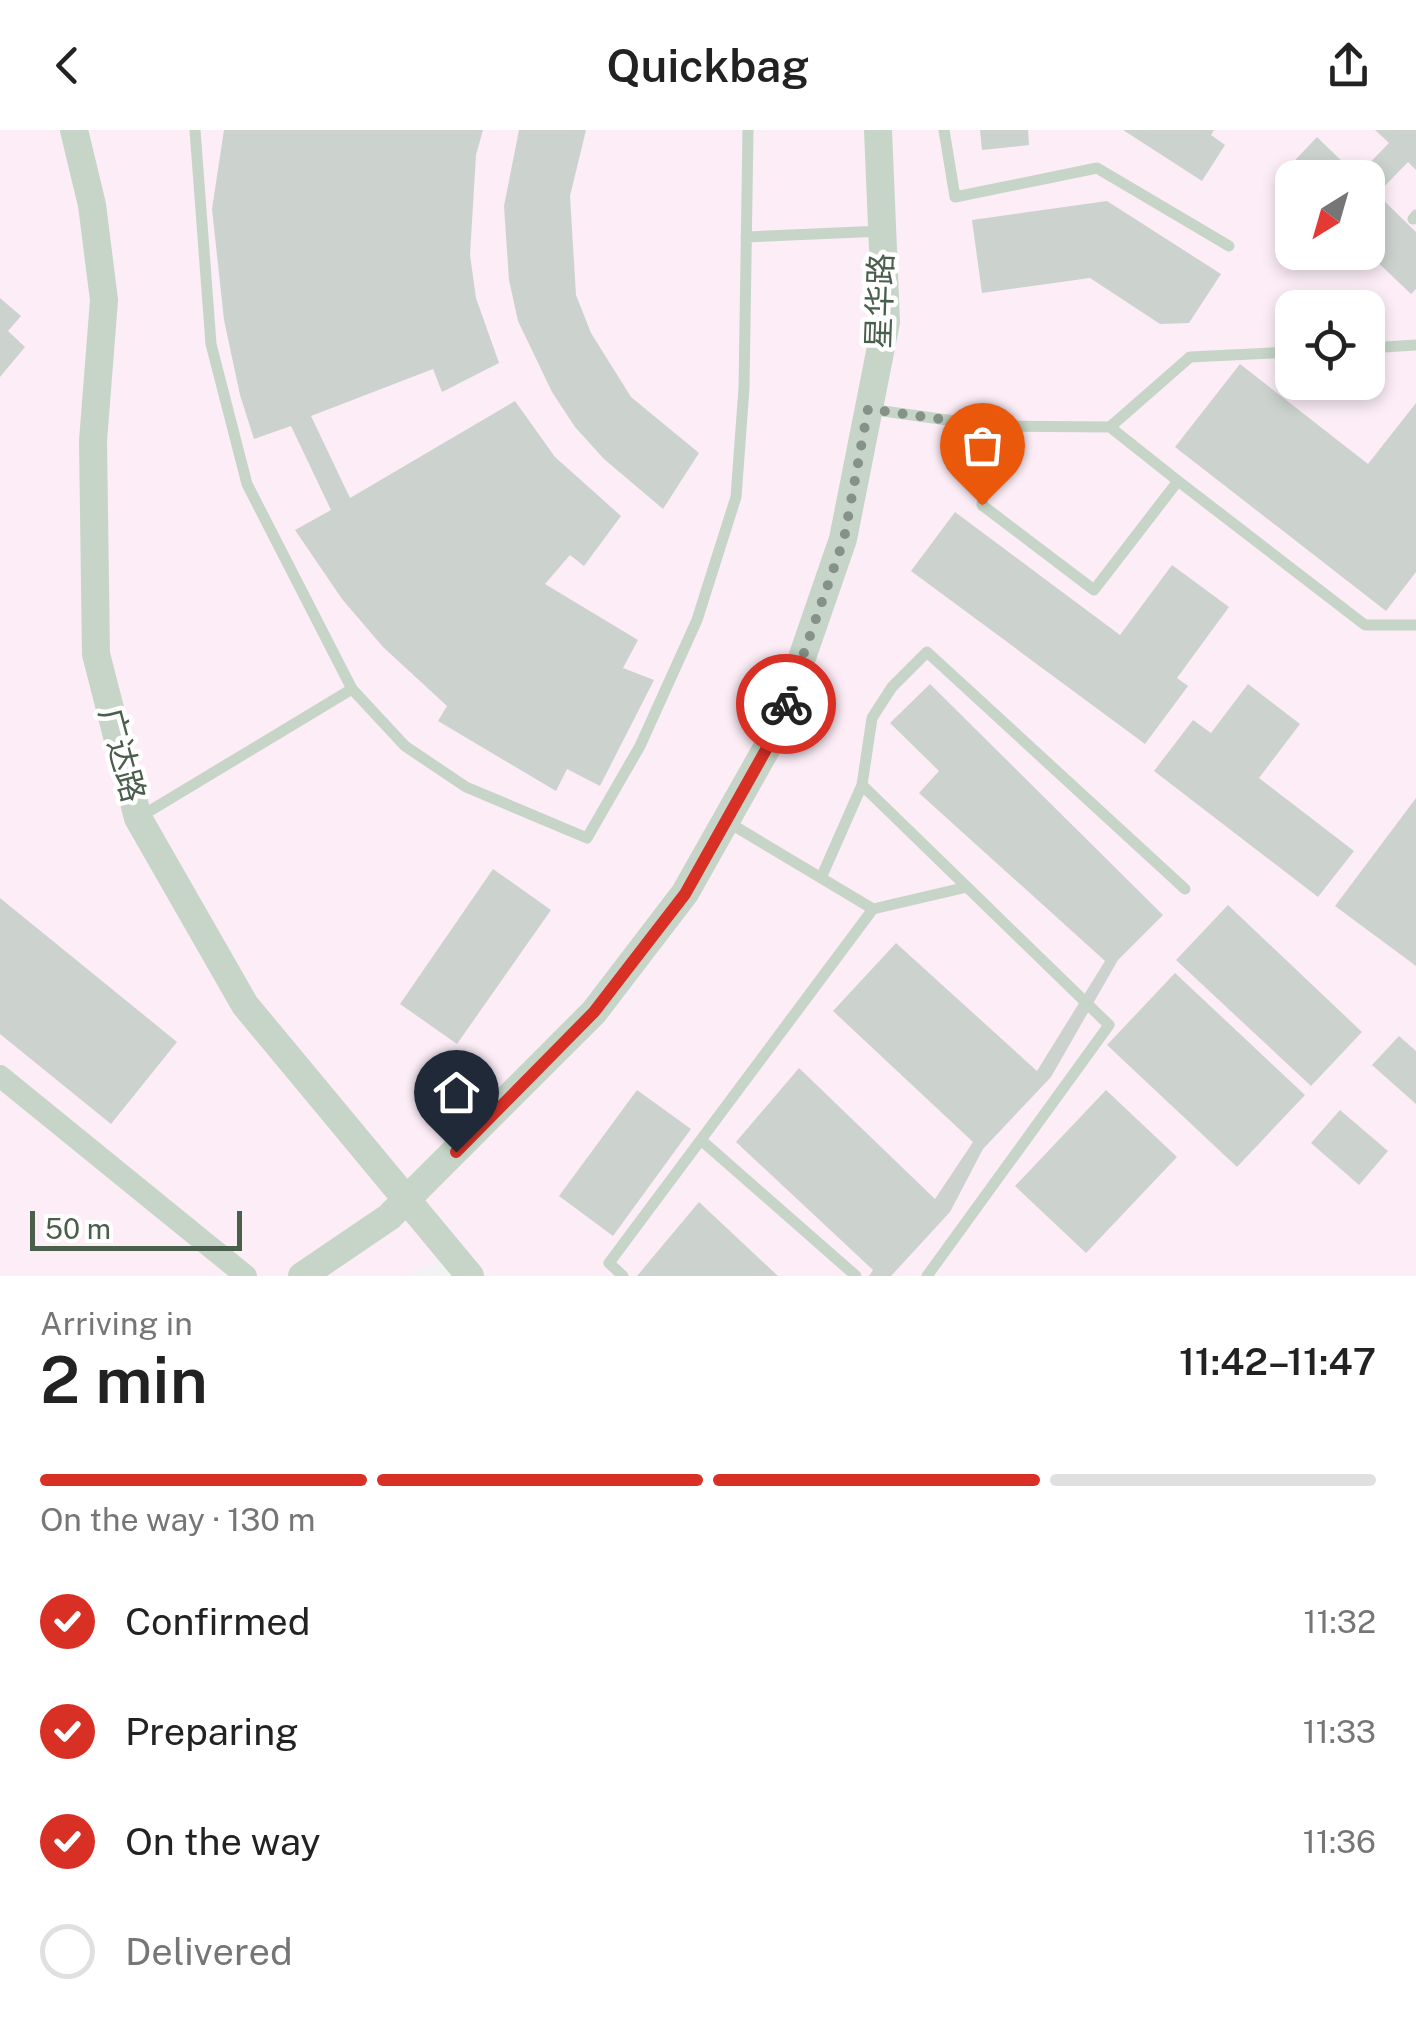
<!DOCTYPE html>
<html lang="en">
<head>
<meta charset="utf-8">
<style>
  :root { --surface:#fff; --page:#f2f2f2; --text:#222; --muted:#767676; --line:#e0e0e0; --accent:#d93025 }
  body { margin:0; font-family:"Public Sans","Noto Sans SC",sans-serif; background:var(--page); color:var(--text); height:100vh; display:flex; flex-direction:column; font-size:38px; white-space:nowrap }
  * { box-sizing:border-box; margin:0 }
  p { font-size:32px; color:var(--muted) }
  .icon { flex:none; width:55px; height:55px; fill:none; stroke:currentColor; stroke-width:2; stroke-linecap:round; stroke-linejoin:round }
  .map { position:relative; height:1146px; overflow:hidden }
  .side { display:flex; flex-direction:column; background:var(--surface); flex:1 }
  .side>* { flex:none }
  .needle { width:65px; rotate:217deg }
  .controls { position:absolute; left:1275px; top:30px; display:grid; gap:20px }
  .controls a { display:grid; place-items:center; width:110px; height:110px; border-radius:20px; background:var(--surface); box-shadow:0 5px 15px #0003; font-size:50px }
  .scale { position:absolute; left:30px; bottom:25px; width:212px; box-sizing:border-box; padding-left:10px; border:5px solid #4a5e4c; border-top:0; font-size:28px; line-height:35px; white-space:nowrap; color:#4a5e4c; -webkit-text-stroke:8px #fff; paint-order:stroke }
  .pin { position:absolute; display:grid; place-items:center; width:85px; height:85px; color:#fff; margin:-102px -42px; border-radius:50% 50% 50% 0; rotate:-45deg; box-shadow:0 0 10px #0007 }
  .pin .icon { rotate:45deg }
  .courier { position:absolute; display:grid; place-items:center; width:100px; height:100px; margin:-50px; border:8px solid #d93025; border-radius:50%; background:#fff; color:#222; box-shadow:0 2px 12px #0007 }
  .head em { font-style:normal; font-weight:600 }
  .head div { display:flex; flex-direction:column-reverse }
  .head { display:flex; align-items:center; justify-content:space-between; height:170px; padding:0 40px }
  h1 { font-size:65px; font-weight:600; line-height:75px }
  .bar { display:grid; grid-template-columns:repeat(4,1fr); gap:15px 10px; align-content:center; height:120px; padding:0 40px }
  .bar i { height:12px; border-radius:8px; background:var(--line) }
  .bar .current { background:var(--accent) }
  .bar p { grid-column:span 4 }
  ol { padding:0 40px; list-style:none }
  li { display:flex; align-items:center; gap:30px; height:110px }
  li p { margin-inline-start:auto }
  li .icon { padding:10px; border-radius:50%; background:var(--accent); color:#fff; stroke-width:4 }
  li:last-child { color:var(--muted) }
  li i { width:55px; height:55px; border:5px solid var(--line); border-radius:50% }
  header { display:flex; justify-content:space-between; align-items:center; height:130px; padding:0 40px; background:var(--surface); font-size:45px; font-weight:600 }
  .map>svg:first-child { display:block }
  .commercial { fill:#fcedf7; fill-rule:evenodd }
  .building { fill:#ccd3ce }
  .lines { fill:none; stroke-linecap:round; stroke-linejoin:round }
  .service { stroke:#c6d5c7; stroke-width:11 }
  .minor { stroke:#c6d5c7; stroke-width:22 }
  .tertiary { stroke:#c6d5c7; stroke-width:28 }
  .done { stroke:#859287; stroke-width:10; stroke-dasharray:0 18 }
  .route { stroke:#d93025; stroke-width:12 }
  .labels { text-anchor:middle; stroke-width:9; stroke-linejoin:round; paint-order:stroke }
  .street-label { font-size:32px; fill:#4a5e4c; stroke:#fff }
</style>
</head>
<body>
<header><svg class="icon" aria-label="back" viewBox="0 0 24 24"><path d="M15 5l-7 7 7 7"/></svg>Quickbag<svg class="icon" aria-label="share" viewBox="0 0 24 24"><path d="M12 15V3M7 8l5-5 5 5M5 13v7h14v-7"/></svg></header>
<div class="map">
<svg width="1416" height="1146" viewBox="0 0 1416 1146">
  <rect width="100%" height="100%" fill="#f3f2f4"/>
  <!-- commercial -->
  <path class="commercial" d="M0 0H1416V1146H473L450 1123 407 1146H0ZM1292 48H1368V122H1292ZM1292 178H1368V252H1292Z"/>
  <!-- building -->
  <path class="building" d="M224 0H483L476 25 470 125 476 168 499 233 442 262 433 239 311 286 350 368 515 271 555 327 621 386 584 436 570 425 545 454 638 510 623 538 654 550 600 656 567 639 556 661 438 591 447 576 383 517 342 469 295 400 331 380 291 296 254 309 240 265 224 190 212 79Z
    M519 0H586L570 66 576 165 591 203 631 267 699 323 663 379 604 329 575 297 552 262 518 191 509 150 504 76Z
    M980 0H1028L1029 15 982 20Z
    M1123 0H1214L1211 5 1225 15 1202 51Z
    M1375 0H1416V40L1408 32 1377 64 1416 102V159L1411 164 1368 123V48L1292 50 1284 42 1317 7 1357 46 1389 13Z
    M1107 71 1221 144 1189 193 1160 194 1090 148 982 163 972 90Z
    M0 168 21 186 8 201 25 217 0 247Z
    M1240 234 1368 334 1416 273V442L1386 481 1175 317Z
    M955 382 1120 505 1172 435 1229 477 1177 548 1188 556 1145 614 911 441Z
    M930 554 1163 785 1118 830 1051 947 983 1019 950 1082 891 1146H869L873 1140 736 1012 799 938 935 1069 973 1012 833 881 896 813 1037 941 1105 831 919 663 939 641 890 593Z
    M1248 554 1300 594 1259 648 1354 721 1318 767 1154 641 1193 590 1211 603Z
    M1416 668V836L1335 776Z
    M493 739 551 780 457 914 400 874Z
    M0 768 177 912 111 994 0 904Z
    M1228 775 1362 902 1311 956 1176 830Z
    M1175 843 1305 965 1237 1037 1107 915Z
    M1399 906 1416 921V974L1372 935Z
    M637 960 691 999 613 1106 559 1066Z
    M1106 960 1177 1027 1086 1123 1015 1056Z
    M1340 980 1388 1021 1359 1055 1311 1013Z
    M699 1072 778 1146H637Z"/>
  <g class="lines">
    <!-- service -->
    <path class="service" d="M944 0 955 67 1097 38 1229 116
      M1413 89 1416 85
      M746 107 882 101
      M1368 218 1416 215
      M869 279 990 296 1110 297 1190 227 1292 222
      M990 296 982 375 1094 460 1178 351 1365 495H1416
      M1110 297 1178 351
      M352 559 405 616 466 657 587 708 640 616 697 490 736 367 744 258 748 0
      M862 655 967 757
      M138 688 352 559 247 354 211 214 195 0
      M726 691 873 779
      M821 748 862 655 872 588 892 557 927 522 1185 759
      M701 1010 856 1146
      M623 1146 609 1133 873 779 967 757 1109 895 927 1146"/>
    <!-- minor -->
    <path class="minor" d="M0 946 246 1146"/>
    <!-- tertiary -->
    <path class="tertiary" d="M74 0 92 75 104 170 93 311 96 524 138 688 245 875 470 1146
      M302 1146 389 1087 594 882 685 763 777 600 843 409 886 192 878 0"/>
  </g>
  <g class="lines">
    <!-- done -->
    <path class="done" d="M786 574 844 409 868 279 990 296 982 375"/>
    <!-- route -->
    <path class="route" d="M456 1022 594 882 685 764 777 600 786 574"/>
  </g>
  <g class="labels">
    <!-- street labels -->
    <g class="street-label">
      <text transform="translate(880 171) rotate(-88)" y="11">星华路</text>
      <text transform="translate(122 625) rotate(75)" y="11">广达路</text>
    </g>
  </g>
</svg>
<div class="controls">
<a><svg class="needle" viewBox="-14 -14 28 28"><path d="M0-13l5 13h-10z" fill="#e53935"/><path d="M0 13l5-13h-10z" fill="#767676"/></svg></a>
<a><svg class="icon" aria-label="locate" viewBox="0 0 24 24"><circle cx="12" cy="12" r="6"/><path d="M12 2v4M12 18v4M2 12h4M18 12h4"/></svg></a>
</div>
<div class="scale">50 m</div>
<div class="pin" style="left:982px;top:375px;background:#ea580c"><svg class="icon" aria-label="bag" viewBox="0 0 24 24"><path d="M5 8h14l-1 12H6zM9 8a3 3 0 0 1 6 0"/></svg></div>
<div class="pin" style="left:456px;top:1022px;background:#1f2937"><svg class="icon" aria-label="home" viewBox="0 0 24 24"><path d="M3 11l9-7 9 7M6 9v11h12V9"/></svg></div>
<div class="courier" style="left:786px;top:574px"><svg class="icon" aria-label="bike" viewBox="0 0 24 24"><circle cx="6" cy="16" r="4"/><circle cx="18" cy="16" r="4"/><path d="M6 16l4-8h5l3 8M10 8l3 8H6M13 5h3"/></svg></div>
</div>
<section class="side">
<div class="head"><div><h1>2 min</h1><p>Arriving in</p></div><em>11:42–11:47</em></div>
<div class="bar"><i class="current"></i><i class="current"></i><i class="current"></i><i></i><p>On the way · 130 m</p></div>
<ol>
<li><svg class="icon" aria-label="check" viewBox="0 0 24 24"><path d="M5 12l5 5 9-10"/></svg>Confirmed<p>11:32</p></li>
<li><svg class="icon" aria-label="check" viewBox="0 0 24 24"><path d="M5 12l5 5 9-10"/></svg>Preparing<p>11:33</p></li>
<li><svg class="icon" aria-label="check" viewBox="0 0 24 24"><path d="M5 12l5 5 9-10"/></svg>On the way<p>11:36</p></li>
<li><i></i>Delivered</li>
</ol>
</section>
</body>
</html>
